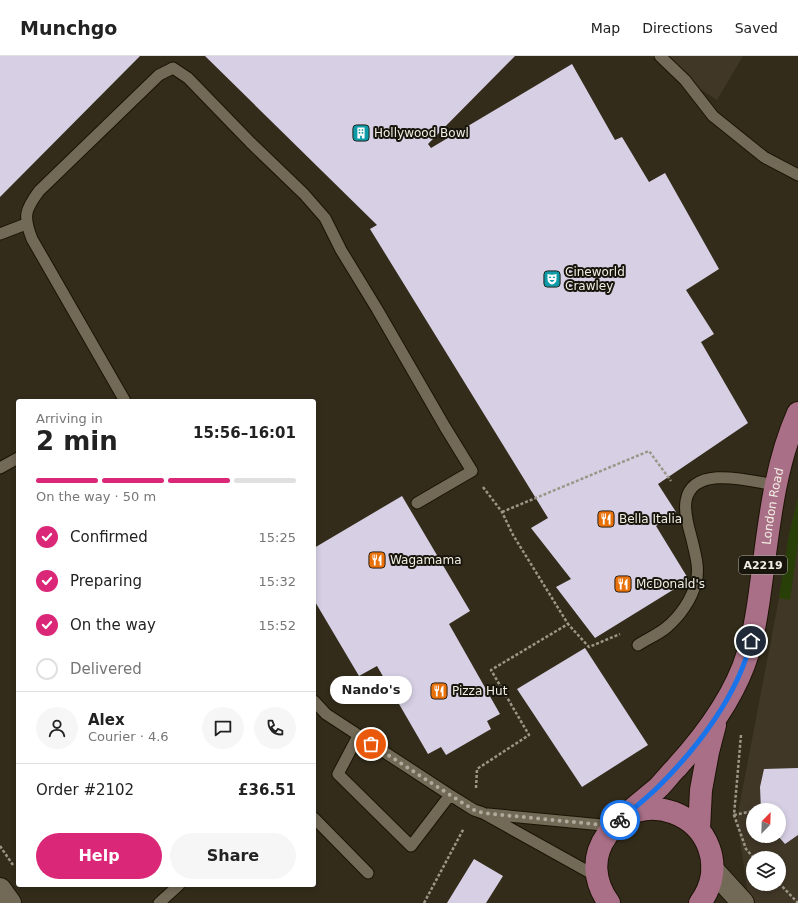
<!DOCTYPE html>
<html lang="en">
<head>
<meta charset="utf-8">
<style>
  :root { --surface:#fff; --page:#f6f6f6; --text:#222; --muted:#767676; --line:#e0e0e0; --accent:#db2777 }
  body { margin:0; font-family:"DejaVu Sans",sans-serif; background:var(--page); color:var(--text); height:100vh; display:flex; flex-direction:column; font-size:15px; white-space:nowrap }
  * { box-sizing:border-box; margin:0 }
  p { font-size:13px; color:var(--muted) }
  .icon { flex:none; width:22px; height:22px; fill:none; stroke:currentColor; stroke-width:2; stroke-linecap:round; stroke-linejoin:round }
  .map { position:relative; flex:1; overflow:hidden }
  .drawer { position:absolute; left:16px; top:343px; width:300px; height:488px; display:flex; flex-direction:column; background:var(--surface); border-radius:4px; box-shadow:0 2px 6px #0003 }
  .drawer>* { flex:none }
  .needle { width:26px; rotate:23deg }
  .buttons { position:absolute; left:746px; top:747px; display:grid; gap:8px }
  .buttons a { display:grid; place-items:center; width:40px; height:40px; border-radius:50%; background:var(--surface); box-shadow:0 2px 6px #0003; font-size:20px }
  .pin { position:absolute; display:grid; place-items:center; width:34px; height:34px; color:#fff; margin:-17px; border:2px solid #fff; border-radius:50%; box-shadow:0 1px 4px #0007 }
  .courier { position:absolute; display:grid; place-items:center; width:40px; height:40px; margin:-20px; border:3px solid #1a73e8; border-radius:50%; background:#fff; color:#222; box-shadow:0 1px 5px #0007 }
  .bubble { position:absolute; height:28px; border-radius:14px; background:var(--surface); box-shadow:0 2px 6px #0003; font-size:13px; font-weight:800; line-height:28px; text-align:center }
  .headline em { font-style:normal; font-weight:800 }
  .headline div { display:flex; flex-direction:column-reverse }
  .headline { display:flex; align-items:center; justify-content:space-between; height:68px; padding:0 20px }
  h1 { font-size:26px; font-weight:800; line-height:30px }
  .bar { display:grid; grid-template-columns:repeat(4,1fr); gap:6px 4px; align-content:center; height:48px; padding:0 20px }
  .bar i { height:5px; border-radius:3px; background:var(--line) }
  .bar .on { background:var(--accent) }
  .bar p { grid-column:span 4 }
  .line { display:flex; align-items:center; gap:10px; padding:0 20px; border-top:1px solid var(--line) }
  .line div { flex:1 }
  .round { display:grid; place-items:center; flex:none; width:42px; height:42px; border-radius:21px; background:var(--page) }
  ol { padding:0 20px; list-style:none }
  li { display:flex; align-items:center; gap:12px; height:44px }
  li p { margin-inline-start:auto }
  li .icon { padding:4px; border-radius:50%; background:var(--accent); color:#fff; stroke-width:4 }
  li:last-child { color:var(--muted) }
  li i { width:22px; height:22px; border:2px solid var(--line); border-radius:50% }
  .action { display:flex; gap:8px; margin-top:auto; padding:8px 20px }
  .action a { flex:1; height:46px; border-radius:24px; background:var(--accent); color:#fff; font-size:16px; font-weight:800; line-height:46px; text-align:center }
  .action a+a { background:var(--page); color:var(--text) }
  header { display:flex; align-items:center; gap:24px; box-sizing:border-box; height:56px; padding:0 20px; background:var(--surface); border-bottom:1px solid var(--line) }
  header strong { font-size:19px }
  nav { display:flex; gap:22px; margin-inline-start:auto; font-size:14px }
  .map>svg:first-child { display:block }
  .commercial { fill:#403727; fill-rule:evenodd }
  .green { fill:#283f07 }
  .building { fill:#d7d0e5 }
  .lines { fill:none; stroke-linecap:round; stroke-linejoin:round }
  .lane-casing { stroke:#1b1404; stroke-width:13 }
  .street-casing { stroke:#1b1404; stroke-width:24 }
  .secondary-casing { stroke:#1b1404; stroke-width:24 }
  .primary-casing { stroke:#1b1404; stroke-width:24 }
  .path { stroke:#9c9689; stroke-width:2.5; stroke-dasharray:3 2; stroke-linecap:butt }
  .lane { stroke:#726956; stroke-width:11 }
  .street { stroke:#726956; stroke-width:22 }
  .secondary { stroke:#726956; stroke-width:22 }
  .primary { stroke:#a96f87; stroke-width:22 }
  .done { stroke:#b0aa9d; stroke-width:4; stroke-dasharray:0 7.2 }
  .route { stroke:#1a73e8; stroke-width:5 }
  .labels { text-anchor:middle; stroke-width:4; stroke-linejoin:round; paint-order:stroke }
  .shield { fill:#18150d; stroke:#b1ada3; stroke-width:1 }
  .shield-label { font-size:11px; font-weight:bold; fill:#f3eee3 }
  .poi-label { font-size:12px; fill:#f3eee3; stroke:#18150d; text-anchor:start }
  .street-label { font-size:12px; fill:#f3eee3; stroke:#18150d }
</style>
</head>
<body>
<header>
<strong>Munchgo</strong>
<nav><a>Map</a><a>Directions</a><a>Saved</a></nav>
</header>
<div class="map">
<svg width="798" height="847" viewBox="0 0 798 847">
  <rect width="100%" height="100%" fill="#332c1b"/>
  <!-- commercial -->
  <path class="commercial" d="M650 0H743L717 44Z
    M798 441V847H749L737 762 779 542 789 479ZM753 754H779V780H753ZM753 802H779V828H753Z"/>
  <!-- green -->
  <path class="green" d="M798 441V487L790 544 779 542 789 479Z"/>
  <!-- building -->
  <path class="building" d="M0 0H140L0 141Z
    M205 0H515L428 88 431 92 572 8 615 84 622 81 649 126 665 117 719 213 686 234 714 278 701 286 748 367 658 428 676 456 656 470 689 524 595 582 556 531 571 523 531 472 548 462 370 173 377 169Z
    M402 440 470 555 449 568 500 658 487 665 491 673 446 699 441 691 428 698 377 610 359 620 314 544V492Z
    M585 592 648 689 582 731 517 633Z
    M798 712V779L785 788 778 780 779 754H761L760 731 764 713Z
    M474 803 503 820 486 847H447Z"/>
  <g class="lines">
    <!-- lane casing -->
    <g class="lane-casing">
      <path id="lane" d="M660 0 685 24 713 60 764 101 798 119
        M0 178 26 168
        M125 345 32 183C23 160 25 154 39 135L159 19 173 12 188 22 251 87 304 138 325 162 341 194 377 253 445 371 472 415 417 447
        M0 412 18 402
        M638 589C647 583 659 578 667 571 680 560 692 543 696 526 700 513 695 497 692 484 689 472 684 458 686 445 692 408 751 425 775 429
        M314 645 326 658 450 739 474 754 483 757 596 820
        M358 680 338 718 411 790 450 739
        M488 758 613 770
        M314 762 368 817
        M159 847 179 829"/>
    </g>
    <!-- street casing -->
    <g class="street-casing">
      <path id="street" d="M712 813 743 847"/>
    </g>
    <!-- secondary casing -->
    <g class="secondary-casing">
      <path id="secondary" d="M0 833 10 847"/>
    </g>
    <!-- primary casing -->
    <g class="primary-casing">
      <g id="primary">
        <path id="s1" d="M623 761C634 752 646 742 658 732 664 726 670 718 676 712 706 679 735 640 748 597 755 575 758 551 761 528 769 470 774 411 798 357"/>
        <path d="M699 773 701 734 708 696 715 669"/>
        <path d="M609 847C594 826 591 801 607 779 611 772 616 766 623 761 655 742 697 758 709 792 716 811 712 831 700 847"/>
      </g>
    </g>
    <!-- path -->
    <path class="path" d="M483 431 502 456 513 479 568 568
      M502 456 649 395 671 425
      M741 679 734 759 746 793 754 802
      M476 732 477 713 529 679 491 614 568 568 589 591 620 578
      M757 754 761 753
      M734 759 753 755
      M0 790 13 809
      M779 827 798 847
      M424 847 464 772"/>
    <!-- lane -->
    <use href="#lane" class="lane"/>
    <!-- street -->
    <use href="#street" class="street"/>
    <!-- secondary -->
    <use href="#secondary" class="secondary"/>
    <!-- primary -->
    <use href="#primary" class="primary"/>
  </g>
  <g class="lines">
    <!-- done -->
    <path class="done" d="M371 688 450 739 474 754 483 757 613 770 620 764"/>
    <!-- route -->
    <path class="route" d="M620 764C633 753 647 742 659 730 698 691 738 639 751 585"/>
  </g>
  <!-- icons -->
  <defs>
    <g id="building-square" transform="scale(0.9)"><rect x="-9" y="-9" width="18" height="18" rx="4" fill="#0f9aa8" stroke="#18150d"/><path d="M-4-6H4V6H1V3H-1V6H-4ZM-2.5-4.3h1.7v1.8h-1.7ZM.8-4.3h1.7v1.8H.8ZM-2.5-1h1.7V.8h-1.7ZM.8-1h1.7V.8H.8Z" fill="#fff"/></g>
    <g id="theatre-square" transform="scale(0.9)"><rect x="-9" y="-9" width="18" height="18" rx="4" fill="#0f9aa8" stroke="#18150d"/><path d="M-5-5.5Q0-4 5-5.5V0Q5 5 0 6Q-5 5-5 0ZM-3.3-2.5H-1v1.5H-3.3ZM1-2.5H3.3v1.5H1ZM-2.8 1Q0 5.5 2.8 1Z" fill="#fff"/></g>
    <g id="restaurant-square" transform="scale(0.9)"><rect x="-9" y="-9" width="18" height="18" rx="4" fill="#e8710a" stroke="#18150d"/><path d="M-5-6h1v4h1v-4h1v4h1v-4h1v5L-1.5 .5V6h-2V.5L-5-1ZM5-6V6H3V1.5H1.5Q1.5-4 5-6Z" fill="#fff"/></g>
  </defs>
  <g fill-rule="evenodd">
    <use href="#building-square" x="361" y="77"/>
    <use href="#theatre-square" x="552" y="223"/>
    <use href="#restaurant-square" x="606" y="463"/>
    <use href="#restaurant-square" x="377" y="504"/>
    <use href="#restaurant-square" x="623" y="528"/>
    <use href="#restaurant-square" x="439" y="635"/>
  </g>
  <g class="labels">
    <!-- shield labels -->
    <rect class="shield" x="739" y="500" width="48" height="18" rx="3"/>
    <g class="shield-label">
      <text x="763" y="513">A2219</text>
    </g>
    <!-- poi labels -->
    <g class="poi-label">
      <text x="374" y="81">Hollywood Bowl</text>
      <text x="565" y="220">Cineworld<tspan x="565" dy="14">Crawley</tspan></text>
      <text x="619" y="467">Bella Italia</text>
      <text x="390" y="508">Wagamama</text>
      <text x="636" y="532">McDonald's</text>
      <text x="452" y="639">Pizza Hut</text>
    </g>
    <!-- street labels -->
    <g class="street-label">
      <text dy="4" stroke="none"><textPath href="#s1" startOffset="358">London Road</textPath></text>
    </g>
  </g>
</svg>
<div class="buttons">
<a><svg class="needle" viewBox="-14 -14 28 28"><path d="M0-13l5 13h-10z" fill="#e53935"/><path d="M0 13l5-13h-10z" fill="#767676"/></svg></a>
<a><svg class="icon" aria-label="layers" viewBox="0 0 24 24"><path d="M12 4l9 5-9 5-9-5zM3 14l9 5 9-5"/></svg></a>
</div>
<div class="pin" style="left:371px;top:688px;background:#ea580c"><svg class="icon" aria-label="bag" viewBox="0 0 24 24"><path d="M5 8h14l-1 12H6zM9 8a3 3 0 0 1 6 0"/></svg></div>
<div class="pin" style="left:751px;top:585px;background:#1f2937"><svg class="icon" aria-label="home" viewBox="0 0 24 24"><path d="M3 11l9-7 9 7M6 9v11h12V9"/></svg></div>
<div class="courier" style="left:620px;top:764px"><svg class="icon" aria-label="bike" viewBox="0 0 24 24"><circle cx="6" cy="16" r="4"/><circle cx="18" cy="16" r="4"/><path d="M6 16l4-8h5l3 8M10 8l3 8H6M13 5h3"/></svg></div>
<div class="bubble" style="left:330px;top:620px;width:82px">Nando's</div>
<section class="drawer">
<div class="headline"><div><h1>2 min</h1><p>Arriving in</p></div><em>15:56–16:01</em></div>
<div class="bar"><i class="on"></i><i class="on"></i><i class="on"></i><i></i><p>On the way · 50 m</p></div>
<ol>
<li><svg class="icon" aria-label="check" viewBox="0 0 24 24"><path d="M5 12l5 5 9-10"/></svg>Confirmed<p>15:25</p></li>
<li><svg class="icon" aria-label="check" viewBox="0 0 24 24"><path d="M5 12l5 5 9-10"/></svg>Preparing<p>15:32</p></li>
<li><svg class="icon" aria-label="check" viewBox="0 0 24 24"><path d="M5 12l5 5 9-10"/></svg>On the way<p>15:52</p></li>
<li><i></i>Delivered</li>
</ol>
<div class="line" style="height:72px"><a class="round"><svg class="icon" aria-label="person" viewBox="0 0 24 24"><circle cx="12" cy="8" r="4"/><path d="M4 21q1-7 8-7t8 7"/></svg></a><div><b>Alex</b><p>Courier · 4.6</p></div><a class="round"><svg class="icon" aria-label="chat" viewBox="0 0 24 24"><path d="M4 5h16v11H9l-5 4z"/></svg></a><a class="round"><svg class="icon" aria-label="phone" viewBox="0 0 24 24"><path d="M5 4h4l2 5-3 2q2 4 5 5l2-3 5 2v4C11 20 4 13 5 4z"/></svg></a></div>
<div class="line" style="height:52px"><div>Order #2102</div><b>£36.51</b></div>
<div class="action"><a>Help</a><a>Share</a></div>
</section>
</div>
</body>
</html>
